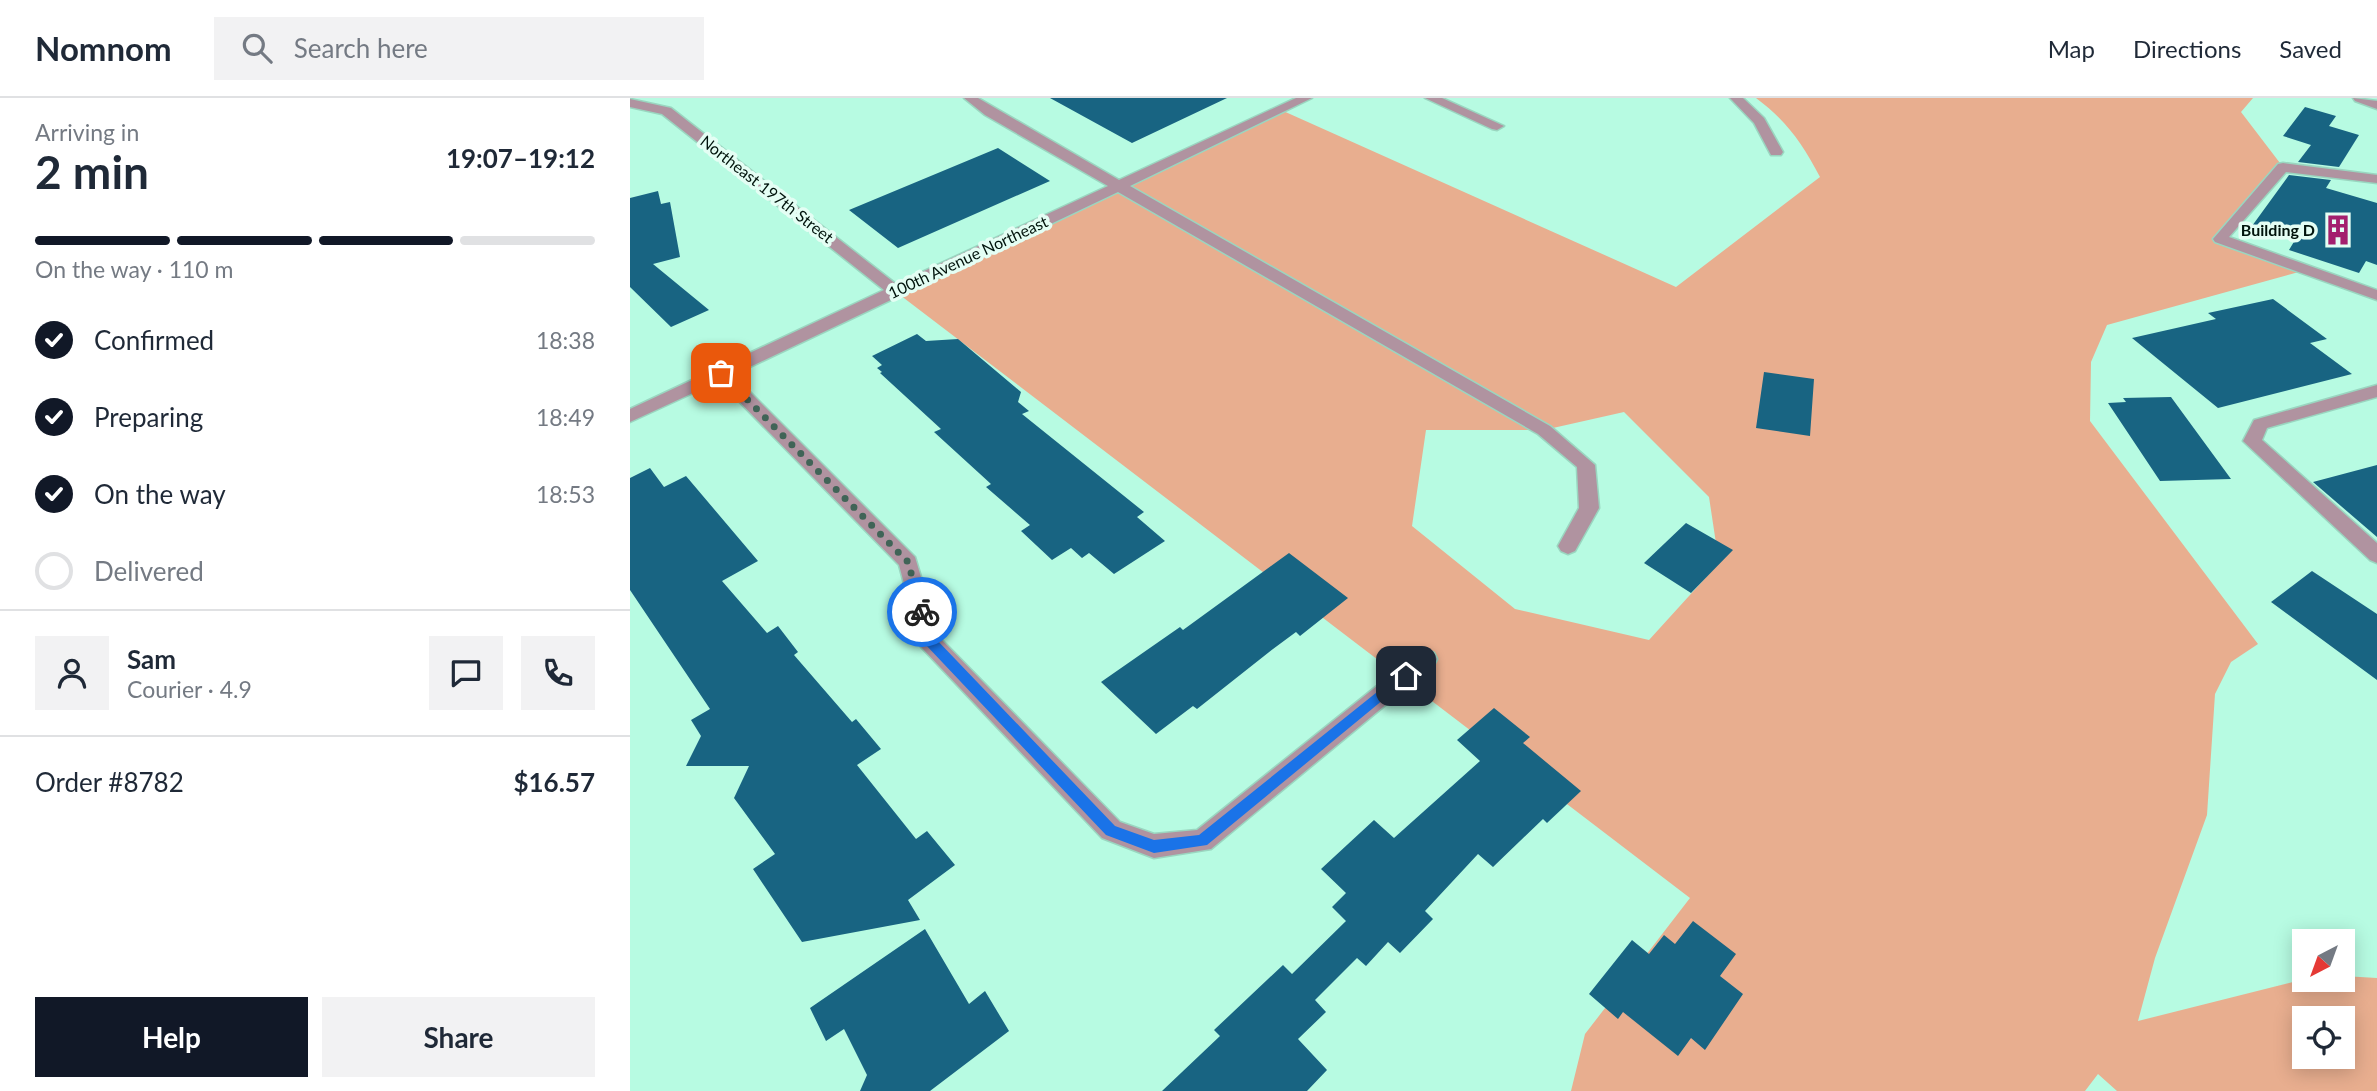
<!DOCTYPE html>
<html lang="en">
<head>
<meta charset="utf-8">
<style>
  :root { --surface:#fff; --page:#f2f2f3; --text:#1f2937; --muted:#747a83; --line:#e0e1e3; --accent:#111827 }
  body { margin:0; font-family:Lato,sans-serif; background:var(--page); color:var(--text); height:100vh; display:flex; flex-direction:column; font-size:26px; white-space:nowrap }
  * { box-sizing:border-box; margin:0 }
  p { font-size:23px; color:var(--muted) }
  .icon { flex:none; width:38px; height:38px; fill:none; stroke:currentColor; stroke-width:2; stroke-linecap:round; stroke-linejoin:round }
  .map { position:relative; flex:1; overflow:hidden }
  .side { display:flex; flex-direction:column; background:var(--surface); width:630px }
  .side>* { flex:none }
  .needle { width:46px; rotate:221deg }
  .controls { position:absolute; left:1662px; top:831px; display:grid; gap:14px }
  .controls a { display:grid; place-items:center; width:63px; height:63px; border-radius:0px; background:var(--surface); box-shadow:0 4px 18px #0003; font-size:35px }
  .pin { position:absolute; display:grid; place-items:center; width:60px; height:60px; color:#fff; margin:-30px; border-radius:14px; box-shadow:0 4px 10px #0006 }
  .courier { position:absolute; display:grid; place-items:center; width:70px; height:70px; margin:-35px; border:5px solid #1a73e8; border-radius:50%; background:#fff; color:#222; box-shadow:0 2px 9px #0007 }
  .summary em { font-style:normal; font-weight:700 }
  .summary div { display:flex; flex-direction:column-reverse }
  .summary { display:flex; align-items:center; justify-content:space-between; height:119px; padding:0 35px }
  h1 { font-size:46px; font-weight:700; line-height:52px }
  .bar { display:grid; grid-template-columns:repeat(4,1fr); gap:10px 7px; align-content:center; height:84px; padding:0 35px }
  .bar i { height:9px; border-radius:5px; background:var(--line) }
  .bar .current { background:var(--accent) }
  .bar p { grid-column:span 4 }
  .line { display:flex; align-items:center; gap:18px; padding:0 35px; border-top:2px solid var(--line) }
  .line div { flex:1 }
  .round { display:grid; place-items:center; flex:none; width:74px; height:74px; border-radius:0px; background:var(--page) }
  ol { padding:0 35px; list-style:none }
  li { display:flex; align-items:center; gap:21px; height:77px }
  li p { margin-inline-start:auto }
  li .icon { padding:7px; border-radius:50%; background:var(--accent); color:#fff; stroke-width:4 }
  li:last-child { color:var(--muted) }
  li i { width:38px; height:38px; border:4px solid var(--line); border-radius:50% }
  .primary-button { display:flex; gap:14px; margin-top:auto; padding:14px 35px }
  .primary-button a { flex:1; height:80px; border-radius:0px; background:var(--accent); color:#fff; font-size:28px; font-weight:700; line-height:80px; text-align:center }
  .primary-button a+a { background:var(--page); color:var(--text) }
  header { display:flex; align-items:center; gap:42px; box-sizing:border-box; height:98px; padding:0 35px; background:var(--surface); border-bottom:2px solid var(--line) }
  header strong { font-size:33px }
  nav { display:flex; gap:38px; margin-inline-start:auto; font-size:24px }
  .search { width:490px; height:63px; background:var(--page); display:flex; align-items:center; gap:18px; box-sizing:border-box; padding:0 24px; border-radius:0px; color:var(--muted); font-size:26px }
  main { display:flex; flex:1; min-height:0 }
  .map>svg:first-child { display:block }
  .green { fill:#e8ae8f; fill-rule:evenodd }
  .building { fill:#186482 }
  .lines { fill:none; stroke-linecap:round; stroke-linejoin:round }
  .minor-casing { stroke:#9ad6c0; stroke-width:3 }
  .minor { fill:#b093a0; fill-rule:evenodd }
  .route { fill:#1a73e8 }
  .done { stroke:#406457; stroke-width:7; stroke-dasharray:0 12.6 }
  .labels { text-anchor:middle; stroke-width:7; stroke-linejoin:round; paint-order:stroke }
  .far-street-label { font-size:16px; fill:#00130c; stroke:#e4fef4 }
  .far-poi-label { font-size:16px; font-weight:bold; fill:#00130c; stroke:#e4fef4; text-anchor:end }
</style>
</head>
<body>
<header>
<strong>Nomnom</strong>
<div class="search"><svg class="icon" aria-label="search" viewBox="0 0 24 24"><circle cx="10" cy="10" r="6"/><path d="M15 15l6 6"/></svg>Search here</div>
<nav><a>Map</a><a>Directions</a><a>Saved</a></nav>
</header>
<main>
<section class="side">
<div class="summary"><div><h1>2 min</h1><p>Arriving in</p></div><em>19:07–19:12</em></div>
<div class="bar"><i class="current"></i><i class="current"></i><i class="current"></i><i></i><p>On the way · 110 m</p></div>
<ol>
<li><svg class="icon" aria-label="check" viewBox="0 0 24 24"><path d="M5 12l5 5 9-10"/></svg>Confirmed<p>18:38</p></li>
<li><svg class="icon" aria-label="check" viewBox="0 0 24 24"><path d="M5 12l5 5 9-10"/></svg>Preparing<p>18:49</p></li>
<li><svg class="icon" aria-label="check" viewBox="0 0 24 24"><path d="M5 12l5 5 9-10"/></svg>On the way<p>18:53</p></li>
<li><i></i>Delivered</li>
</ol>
<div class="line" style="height:126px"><a class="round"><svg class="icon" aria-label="person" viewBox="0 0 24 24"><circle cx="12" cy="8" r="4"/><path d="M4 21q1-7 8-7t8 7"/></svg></a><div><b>Sam</b><p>Courier · 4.9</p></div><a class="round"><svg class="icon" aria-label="chat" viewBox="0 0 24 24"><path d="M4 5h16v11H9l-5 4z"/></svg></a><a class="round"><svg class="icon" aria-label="phone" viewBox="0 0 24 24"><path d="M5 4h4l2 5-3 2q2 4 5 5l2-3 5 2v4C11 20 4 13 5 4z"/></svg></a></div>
<div class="line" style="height:91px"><div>Order #8782</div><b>$16.57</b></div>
<div class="primary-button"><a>Help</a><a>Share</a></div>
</section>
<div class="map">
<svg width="1747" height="993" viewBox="0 0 1747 993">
  <rect width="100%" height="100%" fill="#b7fbe2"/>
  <!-- green -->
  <path class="green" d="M1126 0H1623L1611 14 1653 69 1590 141 1676 172 1477 227 1461 264 1460 323 1628 546 1601 564 1585 596 1577 717 1525 860 1508 923 1675 881 1713 882V878L1747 880V993H1487L1468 976 1455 993H941L955 936 1060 800 266 194 651 12 1046 189 1190 79C1172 45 1157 23 1126 0ZM994 314 1079 399 1089 465 1019 542 885 511 782 428 796 332H914ZM1675 920H1713V959H1675Z"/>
  <!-- building -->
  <path class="building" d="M420 0H597L502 45Z
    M1675 9 1706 18 1699 28 1729 37 1709 69 1668 64 1681 47 1653 38Z
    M368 50 420 83 268 150 219 112Z
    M1659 77 1701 82 1696 90 1747 105V167L1736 163 1729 175 1659 152 1665 142 1622 128Z
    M28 93 31 106 40 104 50 159 23 166 79 212 41 229 0 189V100Z
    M1643 201 1697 241 1680 245 1722 276 1588 310 1502 240 1586 221 1578 215Z
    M287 236 296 243 328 241 391 294 388 304 399 313 392 316 514 414 507 419 535 443 484 476 459 455 452 460 441 450 422 462 391 433 400 427 356 389 361 386 304 334 311 331 250 275 252 274 247 270 252 267 242 258Z
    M1134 274 1184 281 1180 338 1126 330Z
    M1541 299 1601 381 1530 383 1478 305 1496 304 1493 300Z
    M1747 367V439L1683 384Z
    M20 370 34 389 56 378 128 463 92 483 137 535 148 528 168 554 164 557 222 624 226 621 251 651 227 667 286 741 297 733 325 767 278 802 290 822 172 844 123 771 145 756 104 700 119 668H56L71 638 61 622 80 611 0 492V380Z
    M1056 425 1103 452 1061 495 1014 465Z
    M659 455 718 500 670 538 666 534 643 551 567 611 563 608 526 636 471 584 550 529 553 532Z
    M1682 473 1747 516V582L1641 504Z
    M864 610 900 639 893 645 951 693 917 725 913 721 863 769 848 756 795 813 803 821 770 855 758 844 736 868 727 860 685 902 696 914 668 941 697 972 677 993H532L590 938 584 932 653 867 662 876 716 823 702 809 716 795 691 771 744 722 764 740 850 663 827 642Z
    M1063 823 1106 856 1090 878 1113 896 1075 952 1061 940 1048 958 993 914 988 921 959 896 1002 842 1019 856 1034 837 1045 846Z
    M295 831 339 906 355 893 379 933 300 993H230L237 977 214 931 196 943 180 910Z"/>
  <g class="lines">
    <!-- minor casing -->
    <g class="minor-casing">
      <path id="minor" d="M334 0H348L489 82 666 0H682L500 88 920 328 965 367 969 410 945 453 938 456 931 453 928 448 949 410 947 369 908 336 488 94 103 277 285 459 309 539 490 724 524 736 567 732 788 555 796 552 804 555 807 561 804 567 581 751 524 760 472 740 291 549 269 467 89 283 0 324V311L254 192 32 16 0 9V1L41 10 266 186 478 88 355 17Z
        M795 0H812L874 28 867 32 862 31Z
        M1100 0H1113L1134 20 1153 54 1151 57H1141L1124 25Z
        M1723 0 1747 3V11L1725 3Z
        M1653 65 1747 77V85L1656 74 1599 139 1747 192V202L1585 144 1583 141 1648 66Z
        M1747 287V299L1637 330 1632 342 1747 445V465L1740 462 1613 343 1624 322Z"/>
    </g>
    <!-- minor -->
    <use href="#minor" class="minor"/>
  </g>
  <!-- route -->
  <path class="route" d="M292 509 297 514 305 540 485 728 524 742 569 737 772 574 776 573 782 578 577 747 524 755 476 737 295 546 286 514Z"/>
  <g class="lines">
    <!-- done -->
    <path class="done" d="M91 275 278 464 292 514"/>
  </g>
  <!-- icons -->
  <defs>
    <g id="building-bare" transform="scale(2.415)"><path d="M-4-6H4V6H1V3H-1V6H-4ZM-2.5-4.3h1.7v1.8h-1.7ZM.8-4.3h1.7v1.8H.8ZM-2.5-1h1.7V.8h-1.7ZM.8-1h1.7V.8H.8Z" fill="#a31f6e" stroke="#e4fef4" stroke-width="2.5" paint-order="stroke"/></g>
  </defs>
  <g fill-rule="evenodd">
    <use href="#building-bare" x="1708" y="132"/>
  </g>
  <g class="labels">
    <!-- far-street labels -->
    <g class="far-street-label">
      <text transform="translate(137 91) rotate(38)" y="6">Northeast 197th Street</text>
      <text transform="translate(338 159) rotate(-25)" y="6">100th Avenue Northeast</text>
    </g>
    <!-- far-poi labels -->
    <g class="far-poi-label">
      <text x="1685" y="138">Building D</text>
    </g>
  </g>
</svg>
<div class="controls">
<a><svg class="needle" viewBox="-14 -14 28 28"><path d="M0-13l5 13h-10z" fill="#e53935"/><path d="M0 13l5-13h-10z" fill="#747a83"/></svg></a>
<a><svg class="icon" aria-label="locate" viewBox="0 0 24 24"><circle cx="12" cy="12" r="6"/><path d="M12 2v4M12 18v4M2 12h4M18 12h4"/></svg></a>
</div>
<div class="pin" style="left:91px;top:275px;background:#ea580c"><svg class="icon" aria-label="bag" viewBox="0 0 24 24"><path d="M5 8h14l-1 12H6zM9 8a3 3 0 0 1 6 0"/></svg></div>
<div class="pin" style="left:776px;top:578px;background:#1f2937"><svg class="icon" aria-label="home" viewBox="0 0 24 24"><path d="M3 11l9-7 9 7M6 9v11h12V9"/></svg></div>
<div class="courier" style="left:292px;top:514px"><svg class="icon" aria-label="bike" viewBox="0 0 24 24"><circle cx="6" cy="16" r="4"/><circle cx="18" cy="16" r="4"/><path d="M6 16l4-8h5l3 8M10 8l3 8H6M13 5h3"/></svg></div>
</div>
</main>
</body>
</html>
